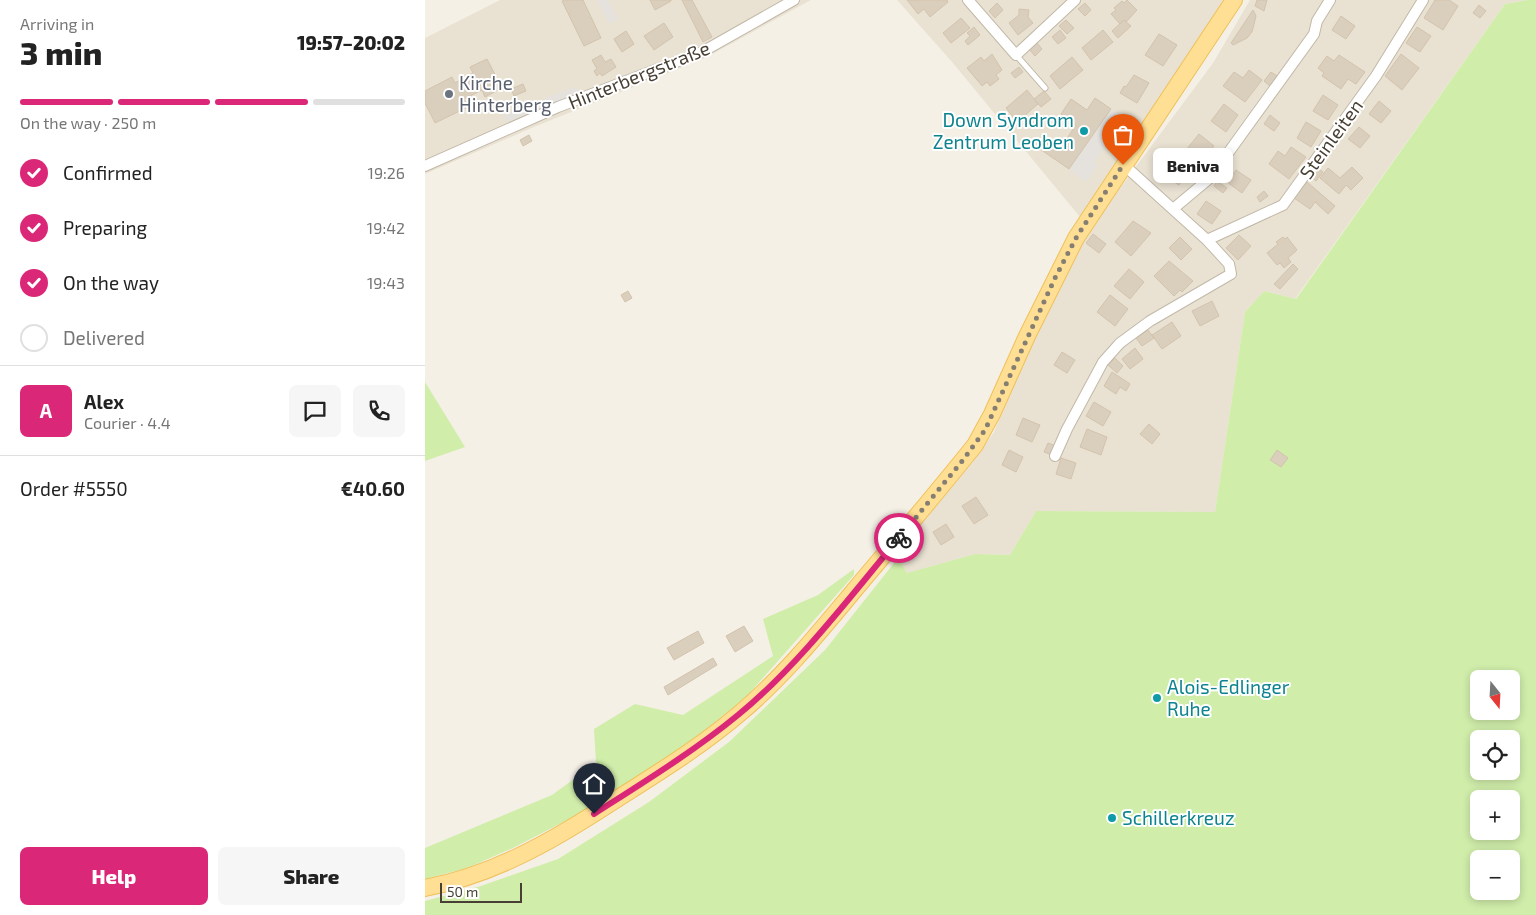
<!DOCTYPE html>
<html lang="en">
<head>
<meta charset="utf-8">
<style>
  :root { --surface:#fff; --page:#f6f6f6; --text:#222; --muted:#767676; --line:#e0e0e0; --accent:#db2777 }
  body { margin:0; font-family:"Exo 2",sans-serif; background:var(--page); color:var(--text); height:100vh; display:flex; flex-direction:column; font-size:19px; white-space:nowrap }
  * { box-sizing:border-box; margin:0 }
  p { font-size:16px; color:var(--muted) }
  .icon { flex:none; width:28px; height:28px; fill:none; stroke:currentColor; stroke-width:2; stroke-linecap:round; stroke-linejoin:round }
  .map { position:relative; flex:1; overflow:hidden }
  .details { display:flex; flex-direction:column; background:var(--surface); width:425px }
  .details>* { flex:none }
  .needle { width:32px; rotate:162deg }
  .fabs { position:absolute; left:1045px; top:670px; display:grid; gap:10px }
  .fabs a { display:grid; place-items:center; width:50px; height:50px; border-radius:8px; background:var(--surface); box-shadow:0 2px 8px #0003; font-size:25px }
  .scale { position:absolute; left:15px; bottom:12px; width:82px; box-sizing:border-box; padding-left:5px; border:2px solid #484034; border-top:0; font-size:14px; line-height:18px; white-space:nowrap; color:#484034; -webkit-text-stroke:4px #fff; paint-order:stroke }
  .pin { position:absolute; display:grid; place-items:center; width:42px; height:42px; color:#fff; margin:-51px -21px; border-radius:50% 50% 50% 0; rotate:-45deg; box-shadow:0 0 5px #0007 }
  .pin .icon { rotate:45deg }
  .courier { position:absolute; display:grid; place-items:center; width:50px; height:50px; margin:-25px; border:4px solid #db2777; border-radius:50%; background:#fff; color:#222; box-shadow:0 1px 6px #0007 }
  .bubble { position:absolute; height:35px; border-radius:8px; background:var(--surface); box-shadow:0 2px 8px #0003; font-size:16px; font-weight:800; line-height:35px; text-align:center }
  .headline em { font-style:normal; font-weight:800 }
  .headline div { display:flex; flex-direction:column-reverse }
  .headline { display:flex; align-items:center; justify-content:space-between; height:85px; padding:0 20px }
  h1 { font-size:32px; font-weight:800; line-height:38px }
  .bar { display:grid; grid-template-columns:repeat(4,1fr); gap:8px 5px; align-content:center; height:60px; padding:0 20px }
  .bar i { height:6px; border-radius:4px; background:var(--line) }
  .bar .selected { background:var(--accent) }
  .bar p { grid-column:span 4 }
  .line { display:flex; align-items:center; gap:12px; padding:0 20px; border-top:1px solid var(--line) }
  .line div { flex:1 }
  .round { display:grid; place-items:center; flex:none; width:52px; height:52px; border-radius:8px; background:var(--page) }
  ol { padding:0 20px; list-style:none }
  li { display:flex; align-items:center; gap:15px; height:55px }
  li p { margin-inline-start:auto }
  li .icon { padding:5px; border-radius:50%; background:var(--accent); color:#fff; stroke-width:4 }
  li:last-child { color:var(--muted) }
  li i { width:28px; height:28px; border:2px solid var(--line); border-radius:50% }
  .button { display:flex; gap:10px; margin-top:auto; padding:10px 20px }
  .button a { flex:1; height:58px; border-radius:8px; background:var(--accent); color:#fff; font-size:20px; font-weight:800; line-height:58px; text-align:center }
  .button a+a { background:var(--page); color:var(--text) }
  main { display:flex; flex:1; min-height:0 }
  .map>svg:first-child { display:block }
  .residential { fill:#e9e2d3 }
  .green { fill:#d0edaa; fill-rule:evenodd }
  .parking { fill:#e5e2de }
  .building { fill:#dacebd; stroke:#d3c3ac }
  .lines { fill:none; stroke-linecap:round; stroke-linejoin:round }
  .service-casing { stroke:#c1b8a7; stroke-width:7 }
  .minor-casing { stroke:#c1b8a7; stroke-width:12 }
  .primary-casing { stroke:#efc059; stroke-width:18 }
  .service { stroke:#fff; stroke-width:5 }
  .minor { stroke:#fff; stroke-width:10 }
  .primary { stroke:#ffdf94; stroke-width:16 }
  .done { stroke:#857e72; stroke-width:5; stroke-dasharray:0 9 }
  .route { stroke:#db2777; stroke-width:6 }
  .worship-dot { fill:#6b7280; stroke:#fff; stroke-width:2 }
  .culture-dot { fill:#0f9aa8; stroke:#fff; stroke-width:2 }
  .labels { text-anchor:middle; stroke-width:4; stroke-linejoin:round; paint-order:stroke }
  .street-label { font-size:19px; fill:#484034; stroke:#fff }
  .worship-label { font-size:19px; fill:#5b616d; stroke:#fff; text-anchor:start }
  .culture-label { font-size:19px; fill:#0d838f; stroke:#fff; text-anchor:start }
</style>
</head>
<body>
<main>
<section class="details">
<div class="headline"><div><h1>3 min</h1><p>Arriving in</p></div><em>19:57–20:02</em></div>
<div class="bar"><i class="selected"></i><i class="selected"></i><i class="selected"></i><i></i><p>On the way · 250 m</p></div>
<ol>
<li><svg class="icon" aria-label="check" viewBox="0 0 24 24"><path d="M5 12l5 5 9-10"/></svg>Confirmed<p>19:26</p></li>
<li><svg class="icon" aria-label="check" viewBox="0 0 24 24"><path d="M5 12l5 5 9-10"/></svg>Preparing<p>19:42</p></li>
<li><svg class="icon" aria-label="check" viewBox="0 0 24 24"><path d="M5 12l5 5 9-10"/></svg>On the way<p>19:43</p></li>
<li><i></i>Delivered</li>
</ol>
<div class="line" style="height:90px"><b class="round" style="background:var(--accent);color:#fff">A</b><div><b>Alex</b><p>Courier · 4.4</p></div><a class="round"><svg class="icon" aria-label="chat" viewBox="0 0 24 24"><path d="M4 5h16v11H9l-5 4z"/></svg></a><a class="round"><svg class="icon" aria-label="phone" viewBox="0 0 24 24"><path d="M5 4h4l2 5-3 2q2 4 5 5l2-3 5 2v4C11 20 4 13 5 4z"/></svg></a></div>
<div class="line" style="height:65px"><div>Order #5550</div><b>€40.60</b></div>
<div class="button"><a>Help</a><a>Share</a></div>
</section>
<div class="map">
<svg width="1111" height="915" viewBox="0 0 1111 915">
  <rect width="100%" height="100%" fill="#f5f0e6"/>
  <!-- residential -->
  <path class="residential" d="M75 0H386L280 58 109 127 0 174V38Z
    M472 0H798L777 37 655 217 527 62Z
    M825 0H1103L1080 4 870 299 839 291 820 312 790 512 611 511 585 555 550 554 482 573 469 553 486 536 548 462 569 432 605 348 638 279 669 223 788 63Z"/>
  <!-- green -->
  <path class="green" d="M1103 0H1111V915H0V901L56 886 133 859 224 802 304 742 400 650 473 558 482 573 550 554 585 555 611 511 790 512 820 312 839 291 871 299 1080 4ZM1054 679H1086V711H1054ZM1054 739H1086V771H1054ZM1054 799H1086V831H1054ZM1054 859H1086V891H1054Z
    M0 382 40 447 0 461Z
    M429 569V575L322 696 283 728 214 778 150 816 88 848 42 868 0 879V848L127 795 171 763 169 729 210 704 258 715 348 656 338 619 393 595Z"/>
  <!-- parking -->
  <path class="parking" d="M172 0H183L193 19 184 24Z
    M149 87 159 92 82 122 79 115Z
    M686 109 699 119 669 162 673 165 661 182 644 169Z"/>
  <!-- building -->
  <path class="building" d="M139 0H158L176 38 159 46 137 1Z
    M225 0H246V1L230 10Z
    M257 0H267L287 37 278 42Z
    M482 0H522L523 2 505 17 499 9 493 14Z
    M702 0 712 10 701 22 699 20 695 24 686 14 691 10 689 8 697 1 699 3Z
    M832 0H842L839 11 830 6Z
    M1010 0H1024L1033 6 1018 30 999 18Z
    M572 3 578 10 570 18 564 11Z
    M660 3 666 10 660 16 653 9Z
    M1054 5 1061 11 1055 18 1048 13Z
    M594 9 604 10 603 17 608 23 593 35 584 23 594 15Z
    M828 10 831 16 827 32 822 38 808 45 806 43Z
    M916 16 930 26 921 39 907 30Z
    M536 18 545 28 526 43 518 33Z
    M641 20 649 28 642 34 634 26Z
    M699 20 706 26 693 38 687 31Z
    M239 23 248 37 229 50 219 36Z
    M549 27 555 35 543 45 540 41 545 36 542 33Z
    M992 27 1006 36 995 52 981 43Z
    M635 30 641 38 633 44 627 37Z
    M678 30 688 42 666 60 657 48Z
    M201 31 209 44 197 52 189 39Z
    M734 34 752 45 738 66 720 55Z
    M612 43 617 49 610 56 604 49Z
    M567 54 577 70 571 75 574 79 565 86 562 82 557 86 542 68 556 57 559 61Z
    M976 54 994 68 977 90 960 76Z
    M176 55 180 62 186 59 191 67 177 76 175 73 172 76 169 71 172 69 167 60Z
    M914 55 940 72 931 84 923 79 916 89 897 76 899 73 893 68 902 56 909 61Z
    M647 57 658 70 635 89 625 76Z
    M62 59 77 88 60 97 57 90 39 99 43 107 10 123 0 103V91L27 77 30 83 48 73 45 67Z
    M594 67 598 72 590 78 586 73Z
    M824 70 837 80 820 102 798 86 809 72 818 78Z
    M846 72 852 76 845 86 839 81Z
    M709 75 724 83 712 103 695 93 699 86 701 87Z
    M98 84 101 91 89 96 86 89Z
    M602 90 613 104 592 122 581 108Z
    M619 91 626 99 616 107 609 99Z
    M898 95 913 105 903 120 888 111Z
    M670 98 686 109 644 169 612 147 620 136 636 147 651 125 636 114 646 99 662 110Z
    M954 101 966 111 956 123 944 114Z
    M799 104 813 115 801 132 786 121Z
    M845 115 855 123 849 131 839 124Z
    M881 122 896 131 886 147 872 138Z
    M934 127 945 136 935 148 923 139Z
    M774 134 789 146 776 162 761 150Z
    M104 135 107 141 98 146 95 140Z
    M866 147 881 157 864 179 844 164 853 151 860 156Z
    M748 159 765 169 754 185 738 175Z
    M891 167 898 172 891 181 885 176Z
    M927 167 938 178 926 190 921 185 914 194 895 178 903 168 915 178Z
    M811 170 826 180 817 193 802 182Z
    M792 181 802 188 798 193 789 186Z
    M882 182 910 206 903 214 890 202 885 209 869 198Z
    M839 191 843 196 835 202 832 197Z
    M781 201 796 211 787 224 772 214Z
    M708 221 726 233 706 256 690 242Z
    M668 234 681 244 674 253 661 243Z
    M814 235 826 246 813 260 801 248Z
    M755 237 767 249 756 260 744 248Z
    M858 237 860 239 862 237 872 250 863 258 866 262 859 268 855 263 852 265 842 253 853 244 851 242Z
    M744 261 768 281 757 292 755 290 749 296 729 276Z
    M868 264 873 269 855 289 849 284Z
    M704 269 719 282 705 299 689 286Z
    M203 291 207 298 200 302 196 295Z
    M685 295 703 309 690 326 672 312Z
    M787 301 794 316 775 326 767 311Z
    M747 322 756 336 737 349 727 335Z
    M723 330 729 338 717 346 711 338Z
    M710 348 718 359 705 369 697 359Z
    M637 352 650 360 642 373 629 365Z
    M690 358 698 366 692 373 683 365Z
    M687 372 705 384 701 391 695 387 691 394 679 386Z
    M669 402 686 412 678 426 661 416Z
    M598 418 615 425 607 442 591 435Z
    M724 424 735 434 727 444 715 434Z
    M662 429 682 437 676 455 655 447Z
    M623 443 631 446 627 455 619 452Z
    M584 450 598 457 591 472 577 465Z
    M852 450 863 458 856 467 845 460Z
    M636 458 651 463 646 479 631 474Z
    M551 497 563 515 549 524 537 506Z
    M521 524 529 537 516 545 508 532Z
    M319 626 328 641 310 652 301 636Z
    M273 631 279 643 249 660 242 648Z
    M288 658 292 665 243 695 239 687Z"/>
  <g class="lines">
    <!-- service casing -->
    <g class="service-casing">
      <path id="service" d="M591 55 620 88"/>
    </g>
    <!-- minor casing -->
    <g class="minor-casing">
      <path id="minor" d="M543 0 591 55 650 0
        M699 165 782 240
        M0 166 133 107 277 52 369 0
        M748 209 785 178 889 34 892 21 905 0
        M630 456 642 429 678 362 695 343 725 321 806 274 804 264 782 240 858 205 951 76 998 0"/>
    </g>
    <!-- primary casing -->
    <g class="primary-casing">
      <path id="primary" d="M0 888C67 875 124 843 181 806 226 777 273 749 314 714 356 679 392 635 427 593 468 544 510 495 550 445L567 414 602 336 651 238 809 0"/>
    </g>
    <!-- service -->
    <use href="#service" class="service"/>
    <!-- minor -->
    <use href="#minor" class="minor"/>
    <!-- primary -->
    <use href="#primary" class="primary"/>
  </g>
  <g class="lines">
    <!-- done -->
    <path class="done" d="M474 538 538 460 560 430 630 278 651 238 698 165"/>
    <!-- route -->
    <path class="route" d="M169 814C219 782 268 752 313 715 372 667 425 597 474 538"/>
  </g>
  <!-- markers -->
  <circle class="worship-dot" cx="24" cy="94" r="5"/>
  <g class="culture-dot">
    <circle cx="659" cy="131" r="5"/>
    <circle cx="732" cy="698" r="5"/>
    <circle cx="687" cy="818" r="5"/>
  </g>
  <g class="labels">
    <!-- street labels -->
    <g class="street-label">
      <text transform="translate(214 75) rotate(-22)" y="7">Hinterbergstraße</text>
      <text transform="translate(906 139) rotate(-54)" y="7">Steinleiten</text>
    </g>
    <!-- worship labels -->
    <g class="worship-label">
      <text x="34" y="90">Kirche<tspan x="34" dy="22">Hinterberg</tspan></text>
    </g>
    <!-- culture labels -->
    <g class="culture-label">
      <text x="649" y="127" text-anchor="end">Down Syndrom<tspan x="649" dy="22">Zentrum Leoben</tspan></text>
      <text x="742" y="694">Alois-Edlinger<tspan x="742" dy="22">Ruhe</tspan></text>
      <text x="697" y="825">Schillerkreuz</text>
    </g>
  </g>
</svg>
<div class="fabs">
<a><svg class="needle" viewBox="-14 -14 28 28"><path d="M0-13l5 13h-10z" fill="#e53935"/><path d="M0 13l5-13h-10z" fill="#767676"/></svg></a>
<a><svg class="icon" aria-label="locate" viewBox="0 0 24 24"><circle cx="12" cy="12" r="6"/><path d="M12 2v4M12 18v4M2 12h4M18 12h4"/></svg></a>
<a>+</a>
<a>−</a>
</div>
<div class="scale">50 m</div>
<div class="pin" style="left:698px;top:165px;background:#ea580c"><svg class="icon" aria-label="bag" viewBox="0 0 24 24"><path d="M5 8h14l-1 12H6zM9 8a3 3 0 0 1 6 0"/></svg></div>
<div class="pin" style="left:169px;top:814px;background:#1f2937"><svg class="icon" aria-label="home" viewBox="0 0 24 24"><path d="M3 11l9-7 9 7M6 9v11h12V9"/></svg></div>
<div class="courier" style="left:474px;top:538px"><svg class="icon" aria-label="bike" viewBox="0 0 24 24"><circle cx="6" cy="16" r="4"/><circle cx="18" cy="16" r="4"/><path d="M6 16l4-8h5l3 8M10 8l3 8H6M13 5h3"/></svg></div>
<div class="bubble" style="left:728px;top:148px;width:80px">Beniva</div>
</div>
</main>
</body>
</html>
